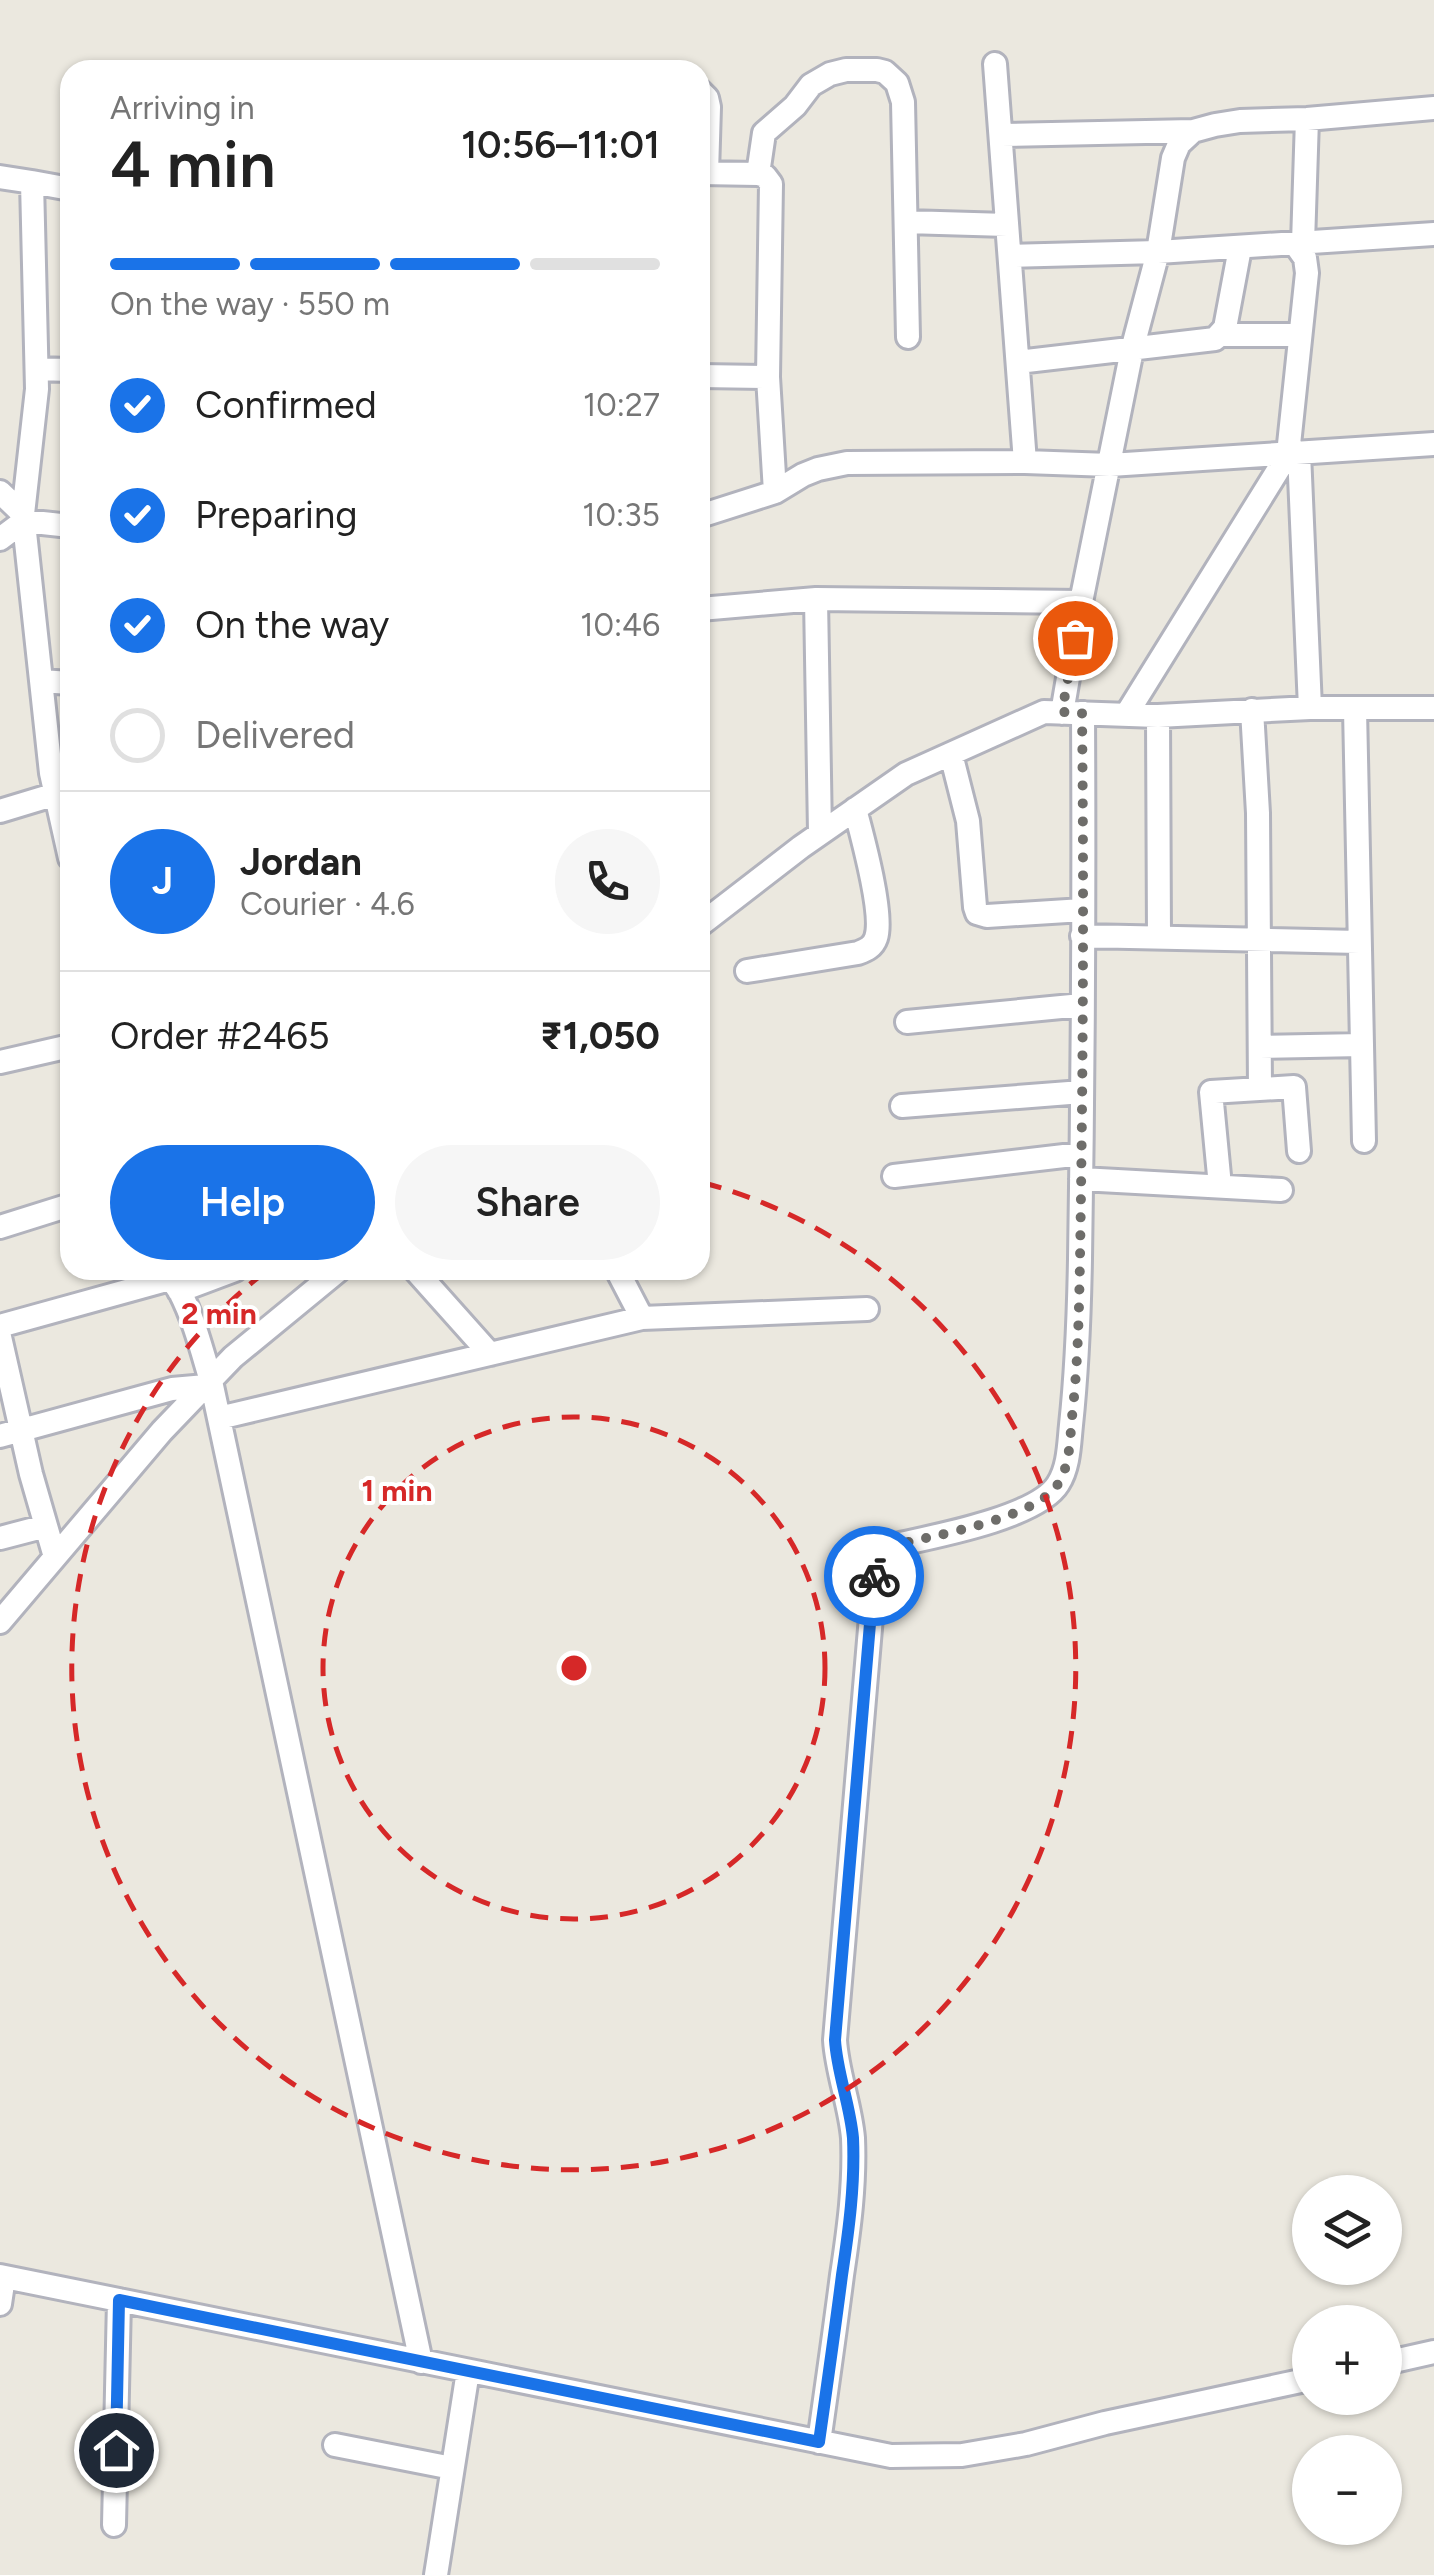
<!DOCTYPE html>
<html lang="en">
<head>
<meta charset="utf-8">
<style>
  :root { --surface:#fff; --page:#f6f6f6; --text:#222; --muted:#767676; --line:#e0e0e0; --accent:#1a73e8 }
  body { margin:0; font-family:Figtree,sans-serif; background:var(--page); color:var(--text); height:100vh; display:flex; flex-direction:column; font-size:38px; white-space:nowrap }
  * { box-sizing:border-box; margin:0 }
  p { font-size:32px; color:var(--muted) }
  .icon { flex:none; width:55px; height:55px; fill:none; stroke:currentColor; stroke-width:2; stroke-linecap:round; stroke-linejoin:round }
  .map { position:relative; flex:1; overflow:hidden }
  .panel { position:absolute; left:60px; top:60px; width:650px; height:1220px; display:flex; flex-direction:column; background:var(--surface); border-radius:30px; box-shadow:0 2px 8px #0004 }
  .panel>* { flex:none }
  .controls { position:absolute; left:1292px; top:2175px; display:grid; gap:20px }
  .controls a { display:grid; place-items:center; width:110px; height:110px; border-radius:50%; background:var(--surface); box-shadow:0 2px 8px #0004; font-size:50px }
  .pin { position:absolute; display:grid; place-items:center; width:85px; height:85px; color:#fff; margin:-42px; border:5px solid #fff; border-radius:50%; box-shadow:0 2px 10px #0007 }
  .courier { position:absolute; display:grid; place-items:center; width:100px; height:100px; margin:-50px; border:8px solid #1a73e8; border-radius:50%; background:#fff; color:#222; box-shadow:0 2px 12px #0007 }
  .summary em { font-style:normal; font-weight:600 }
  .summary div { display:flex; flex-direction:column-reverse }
  .summary { display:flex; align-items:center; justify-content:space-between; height:170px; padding:0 50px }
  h1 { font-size:65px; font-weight:600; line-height:75px }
  .bar { display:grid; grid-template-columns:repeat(4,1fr); gap:15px 10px; align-content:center; height:120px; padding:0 50px }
  .bar i { height:12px; border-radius:8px; background:var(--line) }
  .bar .active { background:var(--accent) }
  .bar p { grid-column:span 4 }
  .line { display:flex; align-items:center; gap:25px; padding:0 50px; border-top:2px solid var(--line) }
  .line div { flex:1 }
  .round { display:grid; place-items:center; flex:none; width:105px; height:105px; border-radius:52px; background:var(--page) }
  ol { padding:0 50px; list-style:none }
  li { display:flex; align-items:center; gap:30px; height:110px }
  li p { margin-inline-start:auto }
  li .icon { padding:10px; border-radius:50%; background:var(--accent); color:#fff; stroke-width:4 }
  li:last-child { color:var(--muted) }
  li i { width:55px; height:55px; border:5px solid var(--line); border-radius:50% }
  .cta { display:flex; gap:20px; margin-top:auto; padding:20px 50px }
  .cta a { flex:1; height:115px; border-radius:60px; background:var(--accent); color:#fff; font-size:40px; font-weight:600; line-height:115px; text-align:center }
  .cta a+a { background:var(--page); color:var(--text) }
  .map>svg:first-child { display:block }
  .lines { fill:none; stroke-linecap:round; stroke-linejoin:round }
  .minor-casing { stroke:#b2b3bd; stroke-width:28 }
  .minor { stroke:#fff; stroke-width:22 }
  .done { stroke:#6e6d6a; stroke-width:10; stroke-dasharray:0 18 }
  .route { stroke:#1a73e8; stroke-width:12 }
  .ring { fill:none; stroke:#d62828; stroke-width:5; stroke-dasharray:18 12 }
  .centre { fill:#d62828; stroke:#fff; stroke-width:5 }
  .ring-label { font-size:30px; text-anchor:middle; font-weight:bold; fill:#d62828; stroke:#fff; stroke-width:8; stroke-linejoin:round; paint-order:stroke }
</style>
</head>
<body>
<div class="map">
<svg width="1434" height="2575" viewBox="0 0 1434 2575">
  <rect width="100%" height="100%" fill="#ebe8df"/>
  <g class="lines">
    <!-- minor casing -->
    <g class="minor-casing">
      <path id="minor" d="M995 64 1025 462
        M700 91 707 98 709 107 707 173
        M1001 135 1193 131
        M700 173 758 174 765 176 771 184 768 377
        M758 174 764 133 795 106 811 85 830 74 846 70H877L885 72 897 83 903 102 908 337
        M0 177 32 182 37 389 23 514
        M32 182 70 189
        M906 222 1007 225
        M1303 243 1307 119
        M1010 256 1158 252 1434 234
        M1221 335H1300
        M1018 362 1215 339 1225 328 1240 248
        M37 369 70 370
        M700 376 768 377 775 492
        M1299 453 1310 708
        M0 492 23 514 51 773 70 858
        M700 516 775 492 803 475 818 469 847 463 1025 462 1110 465 1434 444
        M0 539 24 521 70 526
        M816 599 820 833
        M700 609 816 599 1081 602
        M41 681 70 683
        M1355 709 1364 1141
        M1252 710 1258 813 1260 1088
        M1062 713 1081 602 1132 350 1158 252 1173 158 1179 144 1193 131 1215 125 1240 121 1307 119 1434 108
        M1126 715 1288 454 1307 273 1305 258 1295 244
        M1158 716 1159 937
        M951 754 968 821 975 907 977 913 987 916 1083 910
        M0 811 56 794
        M700 925 801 847 906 774 1044 712 1158 716 1310 708H1434
        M1082 936 1359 942
        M747 971 858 953C866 950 873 947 876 938 884 915 862 835 855 809
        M907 1022 1082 1005
        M1260 1047 1362 1045
        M0 1062 70 1046
        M902 1106 1082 1092
        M894 1176 1081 1154
        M1081 1179 1281 1190
        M1220 1186 1211 1092 1294 1087 1299 1151
        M0 1227 70 1205
        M168 1270C170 1279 175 1284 180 1292 194 1319 202 1351 211 1381L421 2362
        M415 1270 490 1354
        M617 1270 642 1318
        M179 1291 235 1270
        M0 1326 170 1279
        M0 1337 31 1474 55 1557
        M219 1418 642 1318 867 1309
        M0 1436 172 1389 206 1386
        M0 1538 46 1526
        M0 1622 162 1431 233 1357 339 1270
        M0 2276 891 2456 962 2455 1026 2444 1105 2423 1310 2379
        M0 2304 4 2277
        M1385 2363 1434 2352
        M819 2442C827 2386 835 2330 842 2275 849 2229 855 2184 853 2138 850 2104 837 2073 835 2040L875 1570 878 1558 891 1546C931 1537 1037 1518 1058 1484 1069 1467 1069 1444 1071 1425 1077 1369 1079 1315 1080 1259 1083 1077 1084 895 1083 713
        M335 2445 452 2468
        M114 2525 119 2300
        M436 2575 468 2371"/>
    </g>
    <!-- minor -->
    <use href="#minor" class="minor"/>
  </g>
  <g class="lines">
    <!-- done -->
    <path class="done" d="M874 1576C875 1563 880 1552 891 1546 931 1536 1036 1519 1058 1484 1070 1466 1070 1438 1072 1417 1078 1364 1079 1312 1080 1259 1083 1077 1084 895 1082 713L1062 712 1075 638"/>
    <!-- route -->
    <path class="route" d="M116 2450 119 2300 819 2442C827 2386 835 2330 842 2275 849 2229 855 2184 853 2138 850 2104 837 2073 835 2040L874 1576"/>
  </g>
  <!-- distance rings -->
  <g class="ring">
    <circle cx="574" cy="1668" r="251"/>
    <path d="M704 1183A502 502 0 1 1 265 1272"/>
  </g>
  <circle cx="574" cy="1668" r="15" class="centre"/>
  <g class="ring-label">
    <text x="219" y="1324">2 min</text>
    <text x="397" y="1501">1 min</text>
  </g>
</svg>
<div class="controls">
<a><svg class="icon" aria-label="layers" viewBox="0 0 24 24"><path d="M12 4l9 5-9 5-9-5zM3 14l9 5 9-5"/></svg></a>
<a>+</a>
<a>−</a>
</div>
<div class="pin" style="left:1075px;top:638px;background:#ea580c"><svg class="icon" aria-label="bag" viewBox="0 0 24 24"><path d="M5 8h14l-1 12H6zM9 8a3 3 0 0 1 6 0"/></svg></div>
<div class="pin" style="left:116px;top:2450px;background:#1f2937"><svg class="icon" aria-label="home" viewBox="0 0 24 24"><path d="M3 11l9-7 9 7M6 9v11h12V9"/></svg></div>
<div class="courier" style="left:874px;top:1576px"><svg class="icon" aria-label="bike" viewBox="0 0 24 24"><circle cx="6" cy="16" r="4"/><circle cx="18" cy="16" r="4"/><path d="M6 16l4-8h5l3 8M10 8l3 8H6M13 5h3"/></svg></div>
<section class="panel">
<div class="summary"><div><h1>4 min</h1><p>Arriving in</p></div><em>10:56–11:01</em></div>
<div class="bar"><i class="active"></i><i class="active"></i><i class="active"></i><i></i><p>On the way · 550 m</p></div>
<ol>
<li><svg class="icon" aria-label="check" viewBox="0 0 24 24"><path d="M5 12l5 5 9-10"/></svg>Confirmed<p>10:27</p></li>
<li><svg class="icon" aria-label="check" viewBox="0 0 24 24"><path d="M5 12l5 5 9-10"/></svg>Preparing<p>10:35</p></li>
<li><svg class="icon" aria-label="check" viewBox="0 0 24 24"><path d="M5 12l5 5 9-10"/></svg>On the way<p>10:46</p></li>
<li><i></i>Delivered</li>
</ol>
<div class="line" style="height:180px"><b class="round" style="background:var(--accent);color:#fff">J</b><div><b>Jordan</b><p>Courier · 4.6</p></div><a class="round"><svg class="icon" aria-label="phone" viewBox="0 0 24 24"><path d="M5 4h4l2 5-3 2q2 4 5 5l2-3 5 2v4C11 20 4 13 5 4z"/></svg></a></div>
<div class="line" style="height:130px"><div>Order #2465</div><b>₹1,050</b></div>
<div class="cta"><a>Help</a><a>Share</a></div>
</section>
</div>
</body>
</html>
